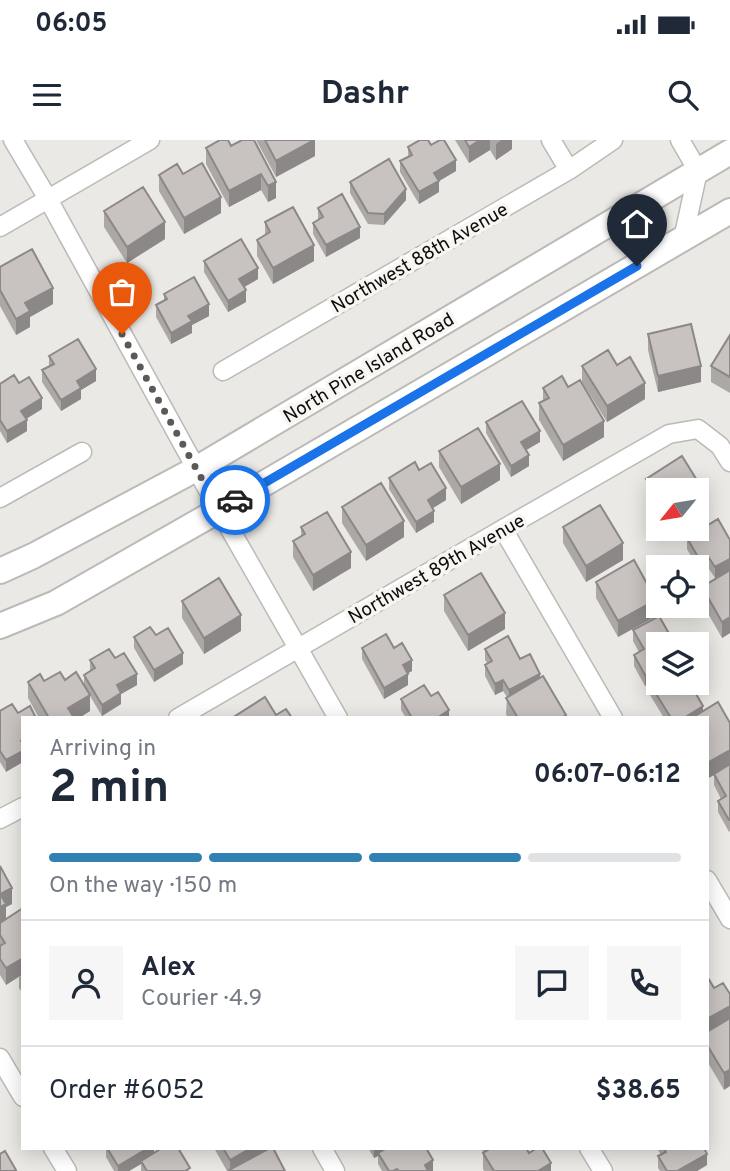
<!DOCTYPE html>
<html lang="en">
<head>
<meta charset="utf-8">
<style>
  :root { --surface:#fff; --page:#f6f6f7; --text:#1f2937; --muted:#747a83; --line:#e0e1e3; --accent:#3281b3 }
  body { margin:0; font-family:Overpass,sans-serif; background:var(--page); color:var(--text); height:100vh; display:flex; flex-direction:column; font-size:26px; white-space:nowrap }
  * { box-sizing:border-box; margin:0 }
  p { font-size:23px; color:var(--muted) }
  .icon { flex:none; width:38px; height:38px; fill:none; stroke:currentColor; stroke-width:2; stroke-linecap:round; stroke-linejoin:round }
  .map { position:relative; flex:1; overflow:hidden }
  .sheet { position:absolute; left:21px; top:576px; width:688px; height:434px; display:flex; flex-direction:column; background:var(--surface); border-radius:0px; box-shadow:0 4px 18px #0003 }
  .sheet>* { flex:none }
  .needle { width:46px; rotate:240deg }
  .controls { position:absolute; left:646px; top:338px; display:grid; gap:14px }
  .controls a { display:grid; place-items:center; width:63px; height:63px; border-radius:0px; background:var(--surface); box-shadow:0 4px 18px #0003; font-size:35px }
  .pin { position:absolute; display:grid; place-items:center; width:60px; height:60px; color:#fff; margin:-72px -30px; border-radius:50% 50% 50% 0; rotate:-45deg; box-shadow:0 0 7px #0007 }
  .pin .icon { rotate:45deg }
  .courier { position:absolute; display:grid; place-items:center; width:70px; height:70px; margin:-35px; border:5px solid #1a73e8; border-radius:50%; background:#fff; color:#222; box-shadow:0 2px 9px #0007 }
  .headline em { font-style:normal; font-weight:700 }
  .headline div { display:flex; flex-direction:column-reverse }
  .headline { display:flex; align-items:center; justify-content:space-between; height:119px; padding:0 28px }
  h1 { font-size:46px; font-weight:700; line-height:52px }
  .bar { display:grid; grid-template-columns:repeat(4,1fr); gap:10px 7px; align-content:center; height:84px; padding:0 28px }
  .bar i { height:9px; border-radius:5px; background:var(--line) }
  .bar .selected { background:var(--accent) }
  .bar p { grid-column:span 4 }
  .line { display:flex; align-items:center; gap:18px; padding:0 28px; border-top:2px solid var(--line) }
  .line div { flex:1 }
  .round { display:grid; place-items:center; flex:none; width:74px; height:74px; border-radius:0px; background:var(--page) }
  .status { display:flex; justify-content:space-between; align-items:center; height:49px; padding:0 35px; background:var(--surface); direction:ltr }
  .status svg { height:19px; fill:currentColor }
  header { display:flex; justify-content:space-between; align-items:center; height:91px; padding:0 28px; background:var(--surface); font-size:32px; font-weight:700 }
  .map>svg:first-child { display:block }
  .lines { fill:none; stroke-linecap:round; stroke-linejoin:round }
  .street-casing { stroke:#bcbab6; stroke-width:21 }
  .secondary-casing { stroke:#bcbab6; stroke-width:28 }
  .street { stroke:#fff; stroke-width:18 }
  .secondary { stroke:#fff; stroke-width:24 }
  .wall { fill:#aca8a6 }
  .shaded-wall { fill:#8c8887 }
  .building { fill:#c8c3c1; stroke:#8c8887; stroke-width:2 }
  .done { stroke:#5b5a58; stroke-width:7; stroke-dasharray:0 12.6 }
  .route { stroke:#1a73e8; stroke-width:9 }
  .labels { text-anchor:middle; stroke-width:7; stroke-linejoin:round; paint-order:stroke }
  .street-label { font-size:19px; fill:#0e0d0c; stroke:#f8f6f2 }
</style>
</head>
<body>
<div class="status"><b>06:05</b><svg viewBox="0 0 49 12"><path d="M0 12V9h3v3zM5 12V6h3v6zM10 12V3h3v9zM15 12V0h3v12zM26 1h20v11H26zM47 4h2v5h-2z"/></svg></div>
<header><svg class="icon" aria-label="menu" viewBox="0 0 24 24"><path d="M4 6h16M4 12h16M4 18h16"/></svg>Dashr<svg class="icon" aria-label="search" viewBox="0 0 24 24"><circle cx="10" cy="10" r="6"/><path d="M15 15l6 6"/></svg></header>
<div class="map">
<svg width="730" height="1031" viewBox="0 0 730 1031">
  <rect width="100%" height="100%" fill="#ebe9e5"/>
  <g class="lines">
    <!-- street casing -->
    <g class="street-casing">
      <path id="street" d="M13 0 48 59 219 370 338 578
        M551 0 569 30
        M680 0 698 31 683 99
        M0 87 150 0
        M223 231 569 30 613 0
        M0 358 82 312
        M503 389 613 578
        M178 578 503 389 669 294 698 289 720 306 730 322
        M0 679 23 667
        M707 740 730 779
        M0 918 23 957
        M53 1008 67 1031
        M322 1008 335 1031
        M589 1008 603 1031"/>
    </g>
    <!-- secondary casing -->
    <g class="secondary-casing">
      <path id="secondary" d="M0 431 33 416 196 329 730 12
        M0 486 56 463 219 370 730 71"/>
    </g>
    <!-- street -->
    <use href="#street" class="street"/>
    <!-- secondary -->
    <use href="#secondary" class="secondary"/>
  </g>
  <!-- wall -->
  <path class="wall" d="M242 0 276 58 268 62 261 50 229 67 206 24V8L231 6Z
    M256 0H315V16L276 37Z
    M455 0H512V9L496 20 490 10 469 23Z
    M431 5 456 31 439 41V52L419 64 400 32V21L408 17V7Z
    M183 34 221 73 184 94 159 51V35Z
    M350 42 406 60 384 85 368 84 350 53Z
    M318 68 360 98 326 117 313 94V83L318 80Z
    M104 71 165 99 127 123 104 87Z
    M265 82 314 121 273 144 257 116V100L265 95Z
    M204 121 258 139 244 147 246 162 228 172 204 132Z
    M0 127 53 164 30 177V187L16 195 0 166Z
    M164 154 209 176 192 185V193L171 204 156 177V165L164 161Z
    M648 194 701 242 658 252 648 210Z
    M730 195V253L711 242V226Z
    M49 216 96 241 81 250V259L61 271 42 242V230L49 226Z
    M617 225 645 259 607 282 582 242V226Z
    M19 243 42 269 26 279 27 291 7 303 0 291V244Z
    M568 247 604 297 563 321 539 280V263L543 261V248Z
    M486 282 540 302 526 310 529 326 511 337 486 293Z
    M439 311 500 340 461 364 439 327Z
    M419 330 446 360 433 368 434 382 416 393 389 349V338Z
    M646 339 706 371 658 350V375L646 355Z
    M342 367 404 397 366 421 342 383Z
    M301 387 351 428 313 451 293 417V401L301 396Z
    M563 387 623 420 586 442 563 403Z
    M687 398 730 400 715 438 709 429 701 434 687 409Z
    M730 430V493L722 498 702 463V447Z
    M596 442 656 476 618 497 596 458Z
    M444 455 505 489 468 511 444 471Z
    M182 461 241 491 204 514 182 478Z
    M659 476 645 546 634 526V515L639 512 633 501V490Z
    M156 495 183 524 154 542 134 508V497Z
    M362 508H394L412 531 408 533V545L384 559 362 519Z
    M485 509 520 519 540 538 566 578H508L506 574 507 557 503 551 495 555 485 536V525L488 524 485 520Z
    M115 518 137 545 121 554V564L102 576 90 556V571L79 578H39L28 558V542L65 540 84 544V535L90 531V520Z
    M650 544 730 583V691L729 692 718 672V661L721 659 714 645V636L707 578H664L650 555Z
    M431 556 449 578H406L401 570V559Z
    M0 571 18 573 6 632 0 622Z
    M0 726 12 764 6 767V779L23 834 6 845 0 835Z
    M23 834V854L19 848V837Z
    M707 836 714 848 730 854 724 950 707 921Z
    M106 1008H154V1012L190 1031H141V1024L129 1031H114L106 1017Z
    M214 1008H268L285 1031H227Z
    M368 1008H426L433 1031H382L378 1024V1016L374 1018Z
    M481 1008H526L529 1013 551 1031H484L483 1029V1012Z
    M657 1008H704L707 1025 697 1031H660L658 1028V1016L661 1015Z"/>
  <!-- shaded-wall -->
  <path class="shaded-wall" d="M314 0H315V16L276 37V21Z
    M480 0H490V10L469 23V7Z
    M501 0H512V9L496 20V4Z
    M456 20V31L439 41V52L419 64V52L434 33Z
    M261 34V50L229 67V51Z
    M276 42V58L268 62V46Z
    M406 49V60L384 85V74Z
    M221 57V73L184 94V78Z
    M165 82V99L127 123V107Z
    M360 87V98L326 117V105Z
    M314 105V121L273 144V128Z
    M258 128V139L239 150V139Z
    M53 148V164L30 177V187L16 195V179L25 163Z
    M246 150V162L228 172V161Z
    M209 164V176L192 185V193L171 204V193L188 176Z
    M701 226V242L658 252V236Z
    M96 229V241L81 250V259L61 271V260L77 241Z
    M645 243V259L607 282V266Z
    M42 258V269L21 282V271Z
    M27 280V291L7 303V291Z
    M604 281V297L563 321V305Z
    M540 291V302L521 313V302Z
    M529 315V326L511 337V326Z
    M500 324V340L461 364V347Z
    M446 348V360L428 371V360Z
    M706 355V371L696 377V361Z
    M434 371V382L416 393V382Z
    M404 381V397L366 421V405Z
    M670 388H678L670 393Z
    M623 403V420L586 442V426Z
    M351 412V428L313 451V435Z
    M709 418V429L701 434V422Z
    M730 419V430L715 438V427Z
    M656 460V476L618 497V481Z
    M505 473V489L468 511V495Z
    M241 475V491L204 514V498Z
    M730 477V493L722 498V482Z
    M183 513V524L154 542V530Z
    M412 520V531L403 536V525Z
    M658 527V539L645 546V535Z
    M137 534V545L121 554V564L102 576V565L117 545Z
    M408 534V545L384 559V548Z
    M540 534V545L509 561V550Z
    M503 540V551L495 555V544Z
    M90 555V571L79 578H68V568Z
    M703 566V577L684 578Z
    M449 570V578H440V576Z
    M23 600V622L6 632V620Z
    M730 610V626L707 639V623Z
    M12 748V764L6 767V780L0 783V754Z
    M23 818V834L6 845V828Z
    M709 821V832L707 833V822Z
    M730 866V882L707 895V879Z
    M730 930V946L724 950V933Z
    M148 1008H154V1016L141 1021V1024L129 1031H118V1026Z
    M251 1008H268V1015L230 1030V1020Z
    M374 1008H392L378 1013V1016L374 1018Z
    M707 1014V1025L697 1031H677Z
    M433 1020V1031H425V1025Z
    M551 1023V1031H538Z"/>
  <!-- building -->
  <path class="building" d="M220 0H228L231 6 242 0H254L276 42 268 46 261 34 229 51 206 8Z
    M265 0H314L276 21Z
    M420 0H428L431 5 440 0H444L456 20 434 33 439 41 419 52 400 21 412 15 408 7Z
    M465 0H480L469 7Z
    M389 19 406 49 384 74 368 73 350 42Z
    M202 23 221 57 184 78 159 35 177 24 183 34Z
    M143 47 165 82 127 107 104 71Z
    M342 54 360 87 326 105 313 83 323 77 318 68Z
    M293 67 314 105 273 128 257 100 270 92 265 82Z
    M241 99 258 128 239 139 246 150 228 161 204 121Z
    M32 109 53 148 25 163 30 171 16 179 0 150V127Z
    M194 137 209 164 188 176 192 181 171 193 156 165 167 159 164 154Z
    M691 184 701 226 658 236 648 194Z
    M730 195V237L711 226Z
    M78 199 96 229 77 241 81 248 61 260 42 230 54 224 49 216Z
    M608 210 617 225 630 217 645 243 607 266 582 226Z
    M14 235 19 243 29 237 42 258 21 271 27 280 7 291 0 280V244Z
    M562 236 568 247 580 240 604 281 563 305 539 263 549 258 543 248Z
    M522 261 540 291 521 302 529 315 511 326 486 282Z
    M478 288 500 324 461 347 439 311Z
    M682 316 706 355 696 361V350H658V358L646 339Z
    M415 322 419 330 431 323 446 348 428 360 434 371 416 382 389 338Z
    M381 343 404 381 366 405 342 367Z
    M600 365 623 403 586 426 563 387Z
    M327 372 351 412 313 435 293 401 305 394 301 387Z
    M718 379 730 400V419L715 427 709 418 701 422 687 398Z
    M634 420 656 460 618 481 596 442Z
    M730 430V477L722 482 702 447Z
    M481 433 505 473 468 495 444 455Z
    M219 438 241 475 204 498 182 461Z
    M659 476 675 504H658V527L645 535 634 515 644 509 633 490Z
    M150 487 156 495 168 488 183 513 154 530 134 497Z
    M386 494 394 508 402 503 412 520 403 525 408 534 384 548 362 508Z
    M508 496 520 519 530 514 540 534 509 550 503 540 495 544 485 525 492 521 485 509Z
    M109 509 115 518 124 513 137 534 117 545 121 553 102 565 84 535 95 528 90 520Z
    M60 532 65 540 76 532 90 555 68 568 73 576 71 578H49L28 542 40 534 44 541Z
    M543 536 566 575 562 578H518L506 558Z
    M658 539V542H689L703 566 684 578H671L650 544Z
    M424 545 431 556 438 552 449 570 440 576 441 578H412L401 559Z
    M265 557 276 575 286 569 292 578H232Z
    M718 562 730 583V610L707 623V578H692Z
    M12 564 18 573 30 566 36 578H23V600L21 601 23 604V611L6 620 0 611V571Z
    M730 624V680H729L718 661 726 656 714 634Z
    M0 726 12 748 0 754 6 764 0 767Z
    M23 768V818L6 828 0 819V806L5 803 0 795V783Z
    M707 836 714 848 723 843 730 854V866L707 879Z
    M730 878V930L724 933 707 905V892Z
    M107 1008H148L118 1026Z
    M162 1008H178L190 1028 185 1031H147L141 1021Z
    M223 1008H251L230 1020Z
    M270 1008H273L285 1031H230L229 1030Z
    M387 1008H426L433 1020 425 1025 428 1031H399L397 1029 393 1031H389L378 1013Z
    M491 1008H526L529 1013 537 1008H542L551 1023 538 1031H494L483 1013Z
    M664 1008H704L707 1014 677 1031H667L658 1016 666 1012Z
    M5 1011 16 1030 14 1031H0V1014Z"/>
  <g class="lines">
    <!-- done -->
    <path class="done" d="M122 194 219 370 235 360"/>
    <!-- route -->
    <path class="route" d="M235 360 637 126"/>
  </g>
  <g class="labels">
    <!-- street labels -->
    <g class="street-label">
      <text transform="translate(419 117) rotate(-30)" y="7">Northwest 88th Avenue</text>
      <text transform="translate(368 227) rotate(-31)" y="7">North Pine Island Road</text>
      <text transform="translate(436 428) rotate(-30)" y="7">Northwest 89th Avenue</text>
    </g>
  </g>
</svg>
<div class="controls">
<a><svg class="needle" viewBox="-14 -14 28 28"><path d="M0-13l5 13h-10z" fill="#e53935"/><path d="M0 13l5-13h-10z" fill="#747a83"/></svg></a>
<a><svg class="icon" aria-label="locate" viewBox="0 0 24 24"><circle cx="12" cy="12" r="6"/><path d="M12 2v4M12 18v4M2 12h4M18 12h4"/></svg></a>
<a><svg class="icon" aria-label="layers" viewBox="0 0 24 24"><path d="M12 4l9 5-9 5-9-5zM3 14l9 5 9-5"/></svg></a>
</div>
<div class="pin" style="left:122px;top:194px;background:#ea580c"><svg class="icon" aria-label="bag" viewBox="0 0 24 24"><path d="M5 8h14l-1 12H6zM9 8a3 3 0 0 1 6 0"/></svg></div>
<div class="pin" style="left:637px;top:126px;background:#1f2937"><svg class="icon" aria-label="home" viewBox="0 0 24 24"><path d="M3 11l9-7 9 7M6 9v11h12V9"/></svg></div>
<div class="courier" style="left:235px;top:360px"><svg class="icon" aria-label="car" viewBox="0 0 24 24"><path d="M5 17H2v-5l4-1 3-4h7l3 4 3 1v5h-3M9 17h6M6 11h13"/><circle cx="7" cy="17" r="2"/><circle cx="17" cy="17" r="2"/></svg></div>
<section class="sheet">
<div class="headline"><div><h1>2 min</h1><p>Arriving in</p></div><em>06:07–06:12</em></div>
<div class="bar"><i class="selected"></i><i class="selected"></i><i class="selected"></i><i></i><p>On the way · 150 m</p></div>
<div class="line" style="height:126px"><a class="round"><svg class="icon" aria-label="person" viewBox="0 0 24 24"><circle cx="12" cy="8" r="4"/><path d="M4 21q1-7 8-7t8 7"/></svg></a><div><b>Alex</b><p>Courier · 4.9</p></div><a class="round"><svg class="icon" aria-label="chat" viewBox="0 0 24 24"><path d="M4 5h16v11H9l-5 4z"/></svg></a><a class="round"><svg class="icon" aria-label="phone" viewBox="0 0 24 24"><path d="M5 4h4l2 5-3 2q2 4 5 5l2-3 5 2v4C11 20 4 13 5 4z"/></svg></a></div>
<div class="line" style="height:91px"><div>Order #6052</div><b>$38.65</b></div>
</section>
</div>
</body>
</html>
